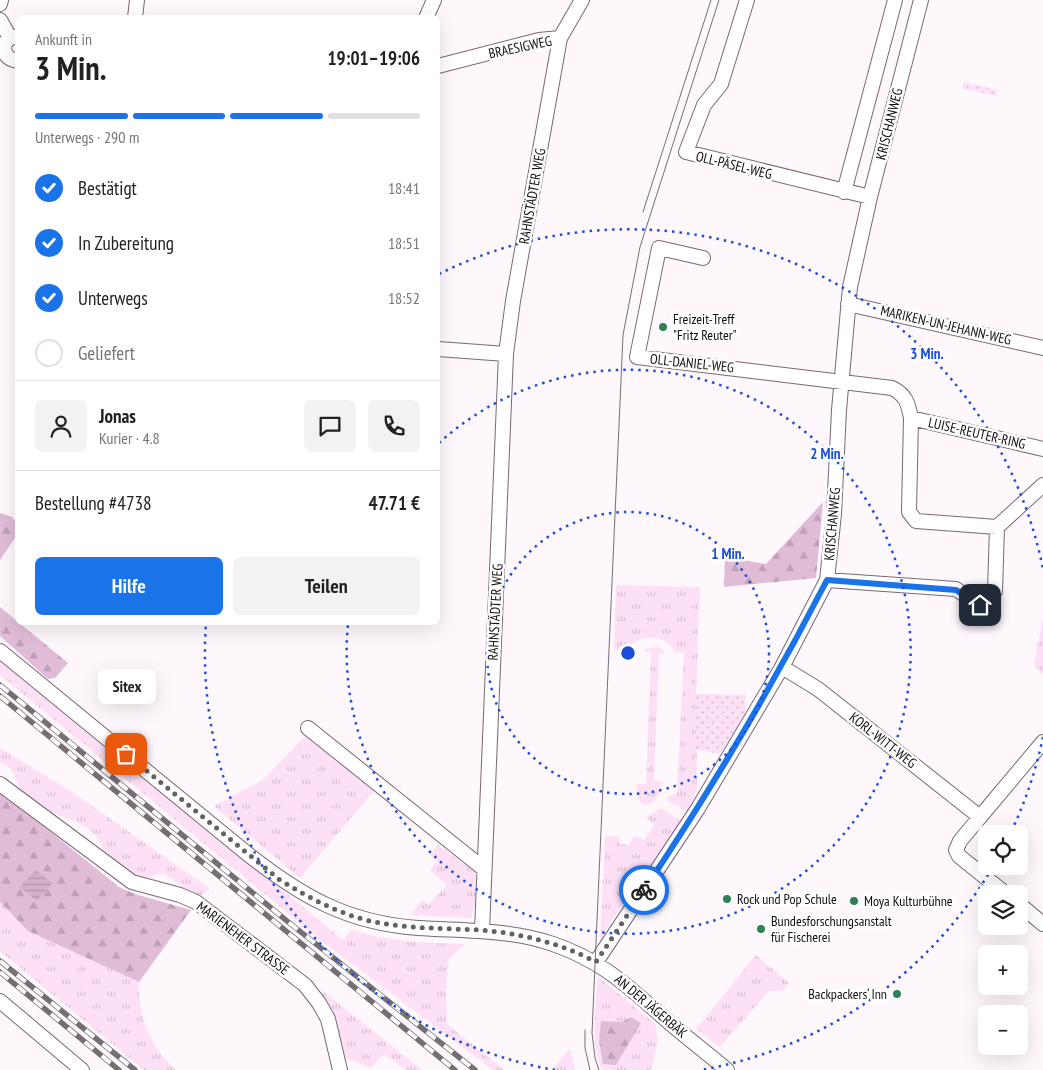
<!DOCTYPE html>
<html lang="de">
<head>
<meta charset="utf-8">
<style>
  :root { --surface:#fff; --page:#f2f2f2; --text:#202124; --muted:#757577; --line:#e0e0e0; --accent:#1a73e8 }
  body { margin:0; font-family:"PT Sans Narrow",sans-serif; background:var(--page); color:var(--text); height:100vh; display:flex; flex-direction:column; font-size:19px; white-space:nowrap }
  * { box-sizing:border-box; margin:0 }
  p { font-size:16px; color:var(--muted) }
  .icon { flex:none; width:28px; height:28px; fill:none; stroke:currentColor; stroke-width:2; stroke-linecap:round; stroke-linejoin:round }
  .map { position:relative; flex:1; overflow:hidden }
  .details { position:absolute; left:15px; top:15px; width:425px; height:610px; display:flex; flex-direction:column; background:var(--surface); border-radius:8px; box-shadow:0 5px 20px #0002 }
  .details>* { flex:none }
  .buttons { position:absolute; left:978px; top:825px; display:grid; gap:10px }
  .buttons a { display:grid; place-items:center; width:50px; height:50px; border-radius:8px; background:var(--surface); box-shadow:0 5px 20px #0002; font-size:25px }
  .pin { position:absolute; display:grid; place-items:center; width:42px; height:42px; color:#fff; margin:-21px; border-radius:10px; box-shadow:0 2px 8px #0006 }
  .courier { position:absolute; display:grid; place-items:center; width:50px; height:50px; margin:-25px; border:4px solid #1a73e8; border-radius:50%; background:#fff; color:#222; box-shadow:0 1px 6px #0007 }
  .bubble { position:absolute; height:35px; border-radius:8px; background:var(--surface); box-shadow:0 5px 20px #0002; font-size:16px; font-weight:600; line-height:35px; text-align:center }
  .summary em { font-style:normal; font-weight:600 }
  .summary div { display:flex; flex-direction:column-reverse }
  .summary { display:flex; align-items:center; justify-content:space-between; height:85px; padding:0 20px }
  h1 { font-size:32px; font-weight:600; line-height:38px }
  .bar { display:grid; grid-template-columns:repeat(4,1fr); gap:8px 5px; align-content:center; height:60px; padding:0 20px }
  .bar i { height:6px; border-radius:4px; background:var(--line) }
  .bar .on { background:var(--accent) }
  .bar p { grid-column:span 4 }
  .line { display:flex; align-items:center; gap:12px; padding:0 20px; border-top:1px solid var(--line) }
  .line div { flex:1 }
  .round { display:grid; place-items:center; flex:none; width:52px; height:52px; border-radius:8px; background:var(--page) }
  ol { padding:0 20px; list-style:none }
  li { display:flex; align-items:center; gap:15px; height:55px }
  li p { margin-inline-start:auto }
  li .icon { padding:5px; border-radius:50%; background:var(--accent); color:#fff; stroke-width:4 }
  li:last-child { color:var(--muted) }
  li i { width:28px; height:28px; border:2px solid var(--line); border-radius:50% }
  .action { display:flex; gap:10px; margin-top:auto; padding:10px 20px }
  .action a { flex:1; height:58px; border-radius:8px; background:var(--accent); color:#fff; font-size:20px; font-weight:600; line-height:58px; text-align:center }
  .action a+a { background:var(--page); color:var(--text) }
  .map>svg:first-child { display:block }
  .grass { fill:url(#grass-tufts) }
  .forest { fill:url(#forest-firs) }
  .park { fill:url(#park-dots) }
  .water { fill:url(#water-rules) }
  .lines { fill:none; stroke-linecap:round; stroke-linejoin:round }
  .minor-casing { stroke:#786974; stroke-width:16 }
  .minor { stroke:#fff; stroke-width:14 }
  .tram { stroke:#756f73; stroke-width:1 }
  .rail-casing { stroke:#756f73; stroke-width:5.5 }
  .rail { stroke:#fff; stroke-width:4; stroke-dasharray:11; stroke-linecap:butt }
  .done { stroke:#666064; stroke-width:5; stroke-dasharray:0 9 }
  .route { stroke:#1a73e8; stroke-width:6 }
  .ring { fill:none; stroke:#1d4ed8; stroke-width:2.5; stroke-dasharray:2.5 5 }
  .poi-dot { fill:#2d8153; stroke:#fff; stroke-width:2 }
  .labels { text-anchor:middle; stroke-width:5; stroke-linejoin:round; paint-order:stroke }
  .street-label { font-size:14px; fill:#140e12; stroke:#fff }
  .poi-label { font-size:14px; fill:#140e12; stroke:#fff; text-anchor:start }
  .centre { fill:#1d4ed8; stroke:#fff; stroke-width:2.5 }
  .ring-label { font-size:15px; text-anchor:middle; font-weight:bold; fill:#1d4ed8; stroke:#fff; stroke-width:5; stroke-linejoin:round; paint-order:stroke }
</style>
</head>
<body>
<div class="map">
<svg width="1043" height="1070" viewBox="0 0 1043 1070">
  <defs>
    <pattern id="grass-tufts" width="24" height="20" patternUnits="userSpaceOnUse" patternTransform="scale(1.25)"><rect width="24" height="20" fill="#fde0f5"/><path d="M3 7l-1-3M5 7V3M7 7l1-3M15 17l-1-3M17 17v-4M19 17l1-3" fill="none" stroke="#d8bfd1"/></pattern>
    <pattern id="forest-firs" width="22" height="20" patternUnits="userSpaceOnUse" patternTransform="scale(1.25)"><rect width="22" height="20" fill="#e1bcd7"/><path d="M5 1l3.5 6h-7zM16 11l3.5 6h-7z" fill="#c0a0b8"/></pattern>
    <pattern id="park-dots" width="8" height="8" patternUnits="userSpaceOnUse" patternTransform="scale(1.25)"><rect width="8" height="8" fill="#fde0f5"/><path d="M2 2h.1M6 6h.1" fill="none" stroke="#d8bfd1" stroke-width="1.8" stroke-linecap="round"/></pattern>
    <pattern id="water-rules" width="6" height="5" patternUnits="userSpaceOnUse" patternTransform="scale(1.25)"><rect width="6" height="5" fill="#d3afca"/><path d="M0 2.5h6" fill="none" stroke="#b495ac"/></pattern>
  </defs>
  <rect width="100%" height="100%" fill="#fef7fc"/>
  <!-- grass -->
  <path class="grass" d="M616 585 700 587 696 694 697 788 688 812 668 801V796L677 793 684 653 675 652C664 632 639 634 626 650L614 649Z
    M1043 617V674L1034 665Z
    M659 647 666 653H659L654 781 663 782 658 796 652 803 644 805C636 799 636 793 637 784H646L651 652 643 651 648 648Z
    M0 658 343 940 352 930C388 942 427 943 465 944L449 959 446 987 447 1024 504 1070H493L323 942 0 675Z
    M307 734 374 791 300 878 214 806 264 779Z
    M0 748 75 794 210 889 197 898 164 873 140 879C130 872 115 866 108 857 103 850 100 840 94 834 76 816 43 815 26 798 15 788 20 769 0 763Z
    M661 808 682 822 607 927 600 942 605 836 619 837 620 844 629 845 633 838 637 836 644 840 654 825 647 818 649 815Z
    M438 845 476 873V899L471 918 410 915 422 900 428 905 447 885 430 870 437 861 430 855Z
    M0 902 28 931 139 982C137 1013 151 1049 176 1070H144L0 951Z
    M756 955 789 983 782 991H769L720 1047 696 1029Z
    M598 977 655 1024 658 1041 651 1070H602C589 1042 596 1006 598 977Z
    M323 991 422 1070H406L384 1054 371 1068 343 1057 322 998Z
    M570 1048 575 1070H552Z"/>
  <!-- forest -->
  <path class="forest" d="M823 502 816 578 724 587 725 557 766 564Z
    M0 513 12 517 17 523V535L0 560Z
    M0 607 68 663 55 678 48 679 0 636Z
    M0 791 119 887 135 894 191 910 139 982 28 931 0 902Z
    M631 1017 641 1023 616 1065 603 1064 599 1041 601 1021 622 1022Z"/>
  <!-- park -->
  <path class="park" d="M964 82 998 90 996 96 962 88Z
    M696 694 746 695 745 715 719 754 696 749Z"/>
  <!-- water -->
  <path class="water" d="M36 870 52 883 37 901 20 887Z"/>
  <g class="lines">
    <!-- minor casing -->
    <g class="minor-casing">
      <path id="minor" d="M747 0 721 84 704 105 686 152 870 197
        M0 4 1 0
        M135 18 137 0
        M426 18 434 0
        M0 20 10 38
        M18 36 10 38 4 44C4 55 7 59 18 61
        M438 66 539 40 560 38
        M844 192 895 0
        M703 258 659 248 637 357 892 388C906 395 908 403 911 418L1043 449
        M848 304 1043 348
        M438 349 506 354
        M911 418 909 512 916 521 997 527
        M827 580 956 589 979 605 988 601 995 591 997 527 1043 485
        M0 651 244 851C299 895 346 923 418 928 463 931 509 929 553 944 602 961 625 984 663 1017 683 1035 706 1052 727 1070
        M782 667 818 689 980 817 960 841 956 850 959 856 1006 894
        M308 728 484 869
        M0 784 132 882 180 895 196 902 305 985 319 1003 328 1019 340 1070
        M980 817 1043 742
        M1019 904 1043 924
        M482 931 506 354 513 301 560 38 582 0
        M596 962 697 810 782 667 827 580 834 514 839 410 850 287 870 197 921 0
        M0 1001 82 1070"/>
    </g>
    <!-- minor -->
    <use href="#minor" class="minor"/>
    <!-- tram -->
    <path class="tram" d="M643 212 711 0
      M585 1030V1048L590 1070
      M599 1070 595 1058 592 1033 623 335 640 247 719 0"/>
    <!-- rail casing -->
    <g class="rail-casing">
      <path id="rail" d="M0 685 287 921 475 1070
        M0 696 455 1070
        M0 961 135 1070
        M0 972 119 1070"/>
    </g>
    <!-- rail -->
    <use href="#rail" class="rail"/>
  </g>
  <g class="lines">
    <!-- done -->
    <path class="done" d="M126 754 280 880C308 897 335 912 366 920 403 929 441 928 479 930 520 933 560 943 596 962L644 890"/>
    <!-- route -->
    <path class="route" d="M644 890C711 790 772 687 827 580L956 590 980 605"/>
  </g>
  <!-- distance rings -->
  <g class="ring">
    <circle cx="628" cy="653" r="141"/>
    <path d="M439 443A282 282 0 1 1 348 624"/>
    <path d="M1043 737A423 423 0 0 1 1011 832M992 868A423 423 0 0 1 701 1070M555 1070A423 423 0 0 1 206 623M439 274A423 423 0 0 1 1043 569"/>
  </g>
  <!-- markers -->
  <g class="poi-dot">
    <circle cx="663" cy="327" r="5"/>
    <circle cx="727" cy="899" r="5"/>
    <circle cx="854" cy="901" r="5"/>
    <circle cx="761" cy="929" r="5"/>
    <circle cx="897" cy="994" r="5"/>
  </g>
  <g class="labels">
    <!-- street labels -->
    <g class="street-label">
      <text transform="translate(520 47) rotate(-12)" y="5">BRAESIGWEG</text>
      <text transform="translate(889 124) rotate(-76)" y="5">KRISCHANWEG</text>
      <text transform="translate(734 165) rotate(14)" y="5">OLL-PÄSEL-WEG</text>
      <text transform="translate(532 196) rotate(-80)" y="5">RAHNSTÄDTER WEG</text>
      <text transform="translate(946 325) rotate(13)" y="5">MARIKEN-UN-JEHANN-WEG</text>
      <text transform="translate(692 363) rotate(6)" y="5">OLL-DANIEL-WEG</text>
      <text transform="translate(977 433) rotate(13)" y="5">LUISE-REUTER-RING</text>
      <text transform="translate(832 524) rotate(-85)" y="5">KRISCHANWEG</text>
      <text transform="translate(495 612) rotate(-87)" y="5">RAHNSTÄDTER WEG</text>
      <text transform="translate(883 740) rotate(38)" y="5">KORL-WITT-WEG</text>
      <text transform="translate(243 938) rotate(37)" y="5">MARIENEHER STRASSE</text>
      <text transform="translate(651 1006) rotate(40)" y="5">AN DER JÄGERBÄK</text>
    </g>
    <!-- poi labels -->
    <g class="poi-label">
      <text x="673" y="324">Freizeit-Treff<tspan x="673" dy="16">"Fritz Reuter"</tspan></text>
      <text x="737" y="904">Rock und Pop Schule</text>
      <text x="864" y="906">Moya Kulturbühne</text>
      <text x="771" y="926">Bundesforschungsanstalt<tspan x="771" dy="16">für Fischerei</tspan></text>
      <text x="887" y="999" text-anchor="end">Backpackers‘ Inn</text>
    </g>
  </g>
  <circle cx="628" cy="653" r="8" class="centre"/>
  <g class="ring-label">
    <text x="927" y="359">3 Min.</text>
    <text x="827" y="459">2 Min.</text>
    <text x="728" y="559">1 Min.</text>
  </g>
</svg>
<div class="buttons">
<a><svg class="icon" aria-label="locate" viewBox="0 0 24 24"><circle cx="12" cy="12" r="6"/><path d="M12 2v4M12 18v4M2 12h4M18 12h4"/></svg></a>
<a><svg class="icon" aria-label="layers" viewBox="0 0 24 24"><path d="M12 4l9 5-9 5-9-5zM3 14l9 5 9-5"/></svg></a>
<a>+</a>
<a>−</a>
</div>
<div class="pin" style="left:126px;top:754px;background:#ea580c"><svg class="icon" aria-label="bag" viewBox="0 0 24 24"><path d="M5 8h14l-1 12H6zM9 8a3 3 0 0 1 6 0"/></svg></div>
<div class="pin" style="left:980px;top:605px;background:#1f2937"><svg class="icon" aria-label="home" viewBox="0 0 24 24"><path d="M3 11l9-7 9 7M6 9v11h12V9"/></svg></div>
<div class="courier" style="left:644px;top:890px"><svg class="icon" aria-label="bike" viewBox="0 0 24 24"><circle cx="6" cy="16" r="4"/><circle cx="18" cy="16" r="4"/><path d="M6 16l4-8h5l3 8M10 8l3 8H6M13 5h3"/></svg></div>
<div class="bubble" style="left:98px;top:669px;width:58px">Sitex</div>
<section class="details">
<div class="summary"><div><h1>3 Min.</h1><p>Ankunft in</p></div><em>19:01–19:06</em></div>
<div class="bar"><i class="on"></i><i class="on"></i><i class="on"></i><i></i><p>Unterwegs · 290 m</p></div>
<ol>
<li><svg class="icon" aria-label="check" viewBox="0 0 24 24"><path d="M5 12l5 5 9-10"/></svg>Bestätigt<p>18:41</p></li>
<li><svg class="icon" aria-label="check" viewBox="0 0 24 24"><path d="M5 12l5 5 9-10"/></svg>In Zubereitung<p>18:51</p></li>
<li><svg class="icon" aria-label="check" viewBox="0 0 24 24"><path d="M5 12l5 5 9-10"/></svg>Unterwegs<p>18:52</p></li>
<li><i></i>Geliefert</li>
</ol>
<div class="line" style="height:90px"><a class="round"><svg class="icon" aria-label="person" viewBox="0 0 24 24"><circle cx="12" cy="8" r="4"/><path d="M4 21q1-7 8-7t8 7"/></svg></a><div><b>Jonas</b><p>Kurier · 4.8</p></div><a class="round"><svg class="icon" aria-label="chat" viewBox="0 0 24 24"><path d="M4 5h16v11H9l-5 4z"/></svg></a><a class="round"><svg class="icon" aria-label="phone" viewBox="0 0 24 24"><path d="M5 4h4l2 5-3 2q2 4 5 5l2-3 5 2v4C11 20 4 13 5 4z"/></svg></a></div>
<div class="line" style="height:65px"><div>Bestellung #4738</div><b>47.71 €</b></div>
<div class="action"><a>Hilfe</a><a>Teilen</a></div>
</section>
</div>
</body>
</html>
